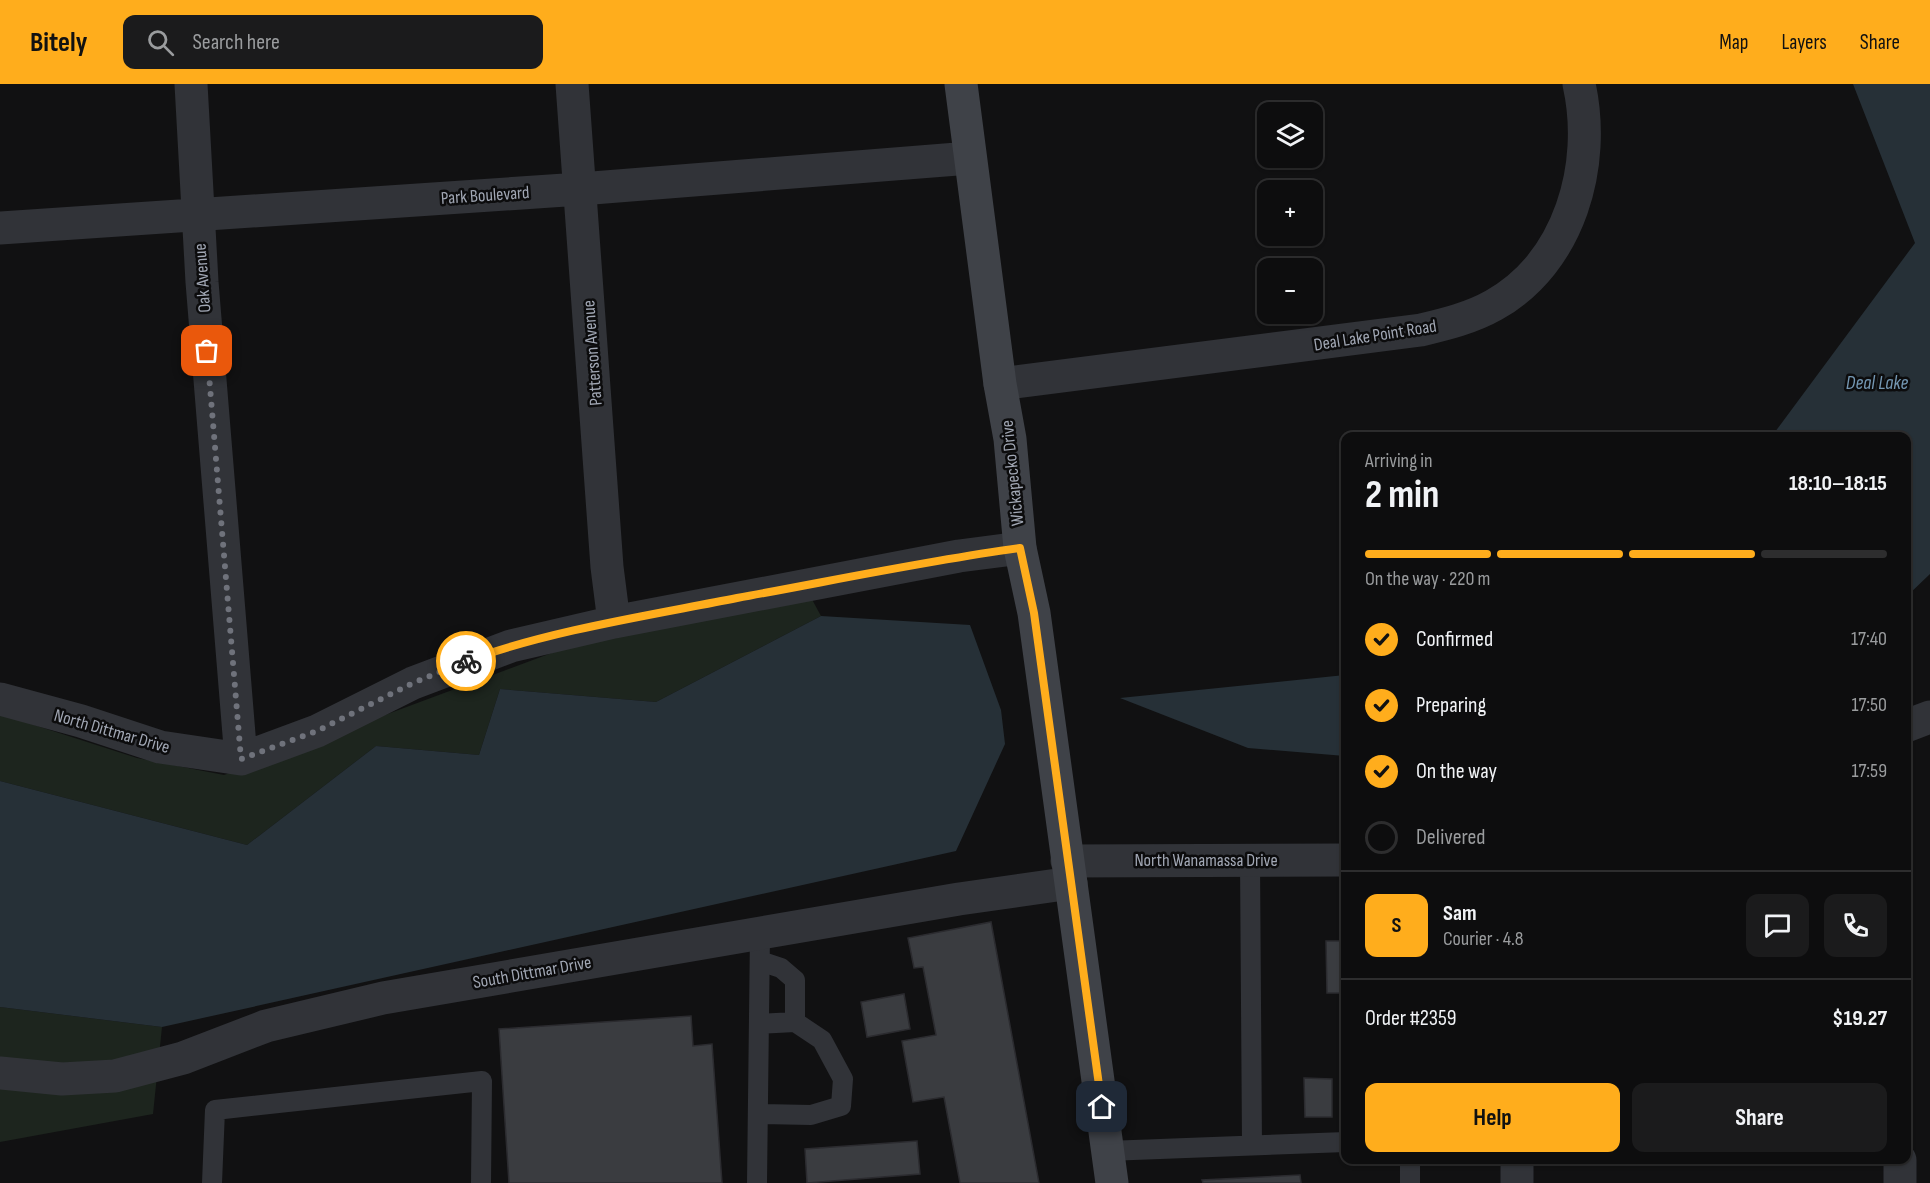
<!DOCTYPE html>
<html lang="en">
<head>
<meta charset="utf-8">
<style>
  :root { --surface:#0d0d0e; --page:#1b1b1c; --text:#f1f3f6; --muted:#9a9c9e; --line:#2d2d2e; --accent:#ffad1c }
  body { margin:0; font-family:"Sofia Sans Condensed",sans-serif; background:var(--page); color:var(--text); height:100vh; display:flex; flex-direction:column; font-size:22px; white-space:nowrap }
  * { box-sizing:border-box; margin:0 }
  p { font-size:20px; color:var(--muted) }
  .icon { flex:none; width:33px; height:33px; fill:none; stroke:currentColor; stroke-width:2; stroke-linecap:round; stroke-linejoin:round }
  .map { position:relative; flex:1; overflow:hidden }
  .panel { position:absolute; left:1341px; top:348px; width:570px; height:732px; display:flex; flex-direction:column; background:var(--surface); border-radius:12px; box-shadow:0 2px 4px #0004,0 0 0 2px var(--line) }
  .panel>* { flex:none }
  .fabs { position:absolute; left:1257px; top:18px; display:grid; gap:12px }
  .fabs a { display:grid; place-items:center; width:66px; height:66px; border-radius:12px; background:var(--surface); box-shadow:0 2px 4px #0004,0 0 0 2px var(--line); font-size:30px }
  .pin { position:absolute; display:grid; place-items:center; width:51px; height:51px; color:#fff; margin:-26px; border-radius:12px; box-shadow:0 3px 9px #0006 }
  .courier { position:absolute; display:grid; place-items:center; width:60px; height:60px; margin:-30px; border:4px solid #ffad1c; border-radius:50%; background:#fff; color:#222; box-shadow:0 2px 8px #0007 }
  .summary em { font-style:normal; font-weight:700 }
  .summary div { display:flex; flex-direction:column-reverse }
  .summary { display:flex; align-items:center; justify-content:space-between; height:102px; padding:0 24px }
  h1 { font-size:39px; font-weight:700; line-height:45px }
  .bar { display:grid; grid-template-columns:repeat(4,1fr); gap:9px 6px; align-content:center; height:72px; padding:0 24px }
  .bar i { height:8px; border-radius:4px; background:var(--line) }
  .bar .active { background:var(--accent) }
  .bar p { grid-column:span 4 }
  .line { display:flex; align-items:center; gap:15px; padding:0 24px; border-top:2px solid var(--line) }
  .line div { flex:1 }
  .round { display:grid; place-items:center; flex:none; width:63px; height:63px; border-radius:12px; background:var(--page) }
  ol { padding:0 24px; list-style:none }
  li { display:flex; align-items:center; gap:18px; height:66px }
  li p { margin-inline-start:auto }
  li .icon { padding:6px; border-radius:50%; background:var(--accent); color:#111; stroke-width:4 }
  li:last-child { color:var(--muted) }
  li i { width:33px; height:33px; border:3px solid var(--line); border-radius:50% }
  .cta { display:flex; gap:12px; margin-top:auto; padding:12px 24px }
  .cta a { flex:1; height:69px; border-radius:12px; background:var(--accent); color:#111; font-size:24px; font-weight:700; line-height:69px; text-align:center }
  .cta a+a { background:var(--page); color:var(--text) }
  header { display:flex; align-items:center; gap:36px; box-sizing:border-box; height:84px; padding:0 30px; background:var(--accent); color:#111 }
  header strong { font-size:28px }
  nav { display:flex; gap:33px; margin-inline-start:auto; font-size:21px }
  .search { width:420px; height:54px; background:var(--page); display:flex; align-items:center; gap:15px; box-sizing:border-box; padding:0 21px; border-radius:12px; color:var(--muted); font-size:22px }
  .map>svg:first-child { display:block }
  .green { fill:#1d251e }
  .water { fill:#263037 }
  .building { fill:#3a3c40; stroke:#2b2b2f; stroke-width:1.5 }
  .lines { fill:none; stroke-linecap:round; stroke-linejoin:round }
  .lane { stroke:#313338; stroke-width:20 }
  .street { stroke:#313338; stroke-width:33 }
  .secondary { stroke:#3f4248; stroke-width:33 }
  .done { stroke:#6f727b; stroke-width:6; stroke-dasharray:0 10.8 }
  .route { stroke:#ffad1c; stroke-width:8 }
  .labels { text-anchor:middle; stroke-width:5; stroke-linejoin:round; paint-order:stroke }
  .street-label { font-size:18px; fill:#a1a7b4; stroke:#0c0c0d }
  .water-label { font-size:20px; font-style:italic; fill:#7497b3; stroke:#0c0c0d }
</style>
</head>
<body>
<header>
<strong>Bitely</strong>
<div class="search"><svg class="icon" aria-label="search" viewBox="0 0 24 24"><circle cx="10" cy="10" r="6"/><path d="M15 15l6 6"/></svg>Search here</div>
<nav><a>Map</a><a>Layers</a><a>Share</a></nav>
</header>
<div class="map">
<svg width="1930" height="1099" viewBox="0 0 1930 1099">
  <rect width="100%" height="100%" fill="#111112"/>
  <!-- green -->
  <path class="green" d="M808 508 821 532 656 618 500 605 479 671 376 662 247 761 0 697V630L137 674 224 691 557 567Z
    M0 923 162 943 153 1030 0 1058Z"/>
  <!-- water -->
  <path class="water" d="M1853 0H1930V490L1907 512 1906 352H1772L1915 159Z
    M821 532 970 541 1001 626 1005 660 956 767 162 943 0 923V697L247 761 376 662 479 671 500 605 656 618Z
    M1345 591V672L1248 664 1120 614Z"/>
  <!-- building -->
  <path class="building" d="M991 838 1039 1099H960L944 1013 913 1018 902 957 936 951 923 883 914 884 908 854Z
    M1326 857H1346V909H1327Z
    M904 910 910 945 867 953 861 918Z
    M691 932 693 962 712 960 722 1099H509L499 945Z
    M1304 994 1332 995V1033H1305Z
    M917 1057 920 1090 807 1099 805 1065Z
    M1300 1091 1301 1099H1203L1202 1096Z"/>
  <g class="lines">
    <!-- lane -->
    <path class="lane" d="M1250 776 1252 1061
      M760 877 781 884 795 896V938
      M758 1030 811 1031 841 1022 843 995 822 956 795 938 759 940
      M1107 1067 1346 1058
      M212 1099 215 1026 482 997 481 1099
      M757 1099 760 849
      M1410 1099V1076"/>
    <!-- street -->
    <path class="street" d="M191 0 202 198 241 675
      M572 0 607 483 614 538
      M0 144 580 105 970 74
      M1000 300 1421 246C1446 240 1471 234 1494 221 1570 178 1597 81 1579 0
      M0 615 81 637 160 663 241 675 317 647 413 599 511 562 614 538 959 472 1020 464
      M1906 642 1930 633
      M1067 777 1346 776
      M0 989 62 995 115 992 183 974 266 942 383 914 959 815 1071 799
      M1900 1076V1099
      M1517 1099V1076"/>
    <!-- secondary -->
    <path class="secondary" d="M961 0 1000 300 1010 355 1020 464 1034 529 1112 1099"/>
  </g>
  <g class="lines">
    <!-- done -->
    <path class="done" d="M207 267 241 675 317 647 413 599 466 577"/>
    <!-- route -->
    <path class="route" d="M466 577C553 546 646 532 737 514 831 497 925 477 1020 464L1034 529 1102 1023"/>
  </g>
  <g class="labels">
    <!-- street labels -->
    <g class="street-label">
      <text transform="translate(485 111) rotate(-4)" y="6">Park Boulevard</text>
      <text transform="translate(202 194) rotate(-94)" y="6">Oak Avenue</text>
      <text transform="translate(1375 251) rotate(-9)" y="6">Deal Lake Point Road</text>
      <text transform="translate(592 269) rotate(-94)" y="6">Patterson Avenue</text>
      <text transform="translate(1012 389) rotate(-96)" y="6">Wickapecko Drive</text>
      <text transform="translate(112 647) rotate(16)" y="6">North Dittmar Drive</text>
      <text x="1206" y="782">North Wanamassa Drive</text>
      <text transform="translate(532 888) rotate(-10)" y="6">South Dittmar Drive</text>
    </g>
    <!-- water labels -->
    <g class="water-label">
      <text x="1877" y="305">Deal Lake</text>
    </g>
  </g>
</svg>
<div class="fabs">
<a><svg class="icon" aria-label="layers" viewBox="0 0 24 24"><path d="M12 4l9 5-9 5-9-5zM3 14l9 5 9-5"/></svg></a>
<a>+</a>
<a>−</a>
</div>
<div class="pin" style="left:207px;top:267px;background:#ea580c"><svg class="icon" aria-label="bag" viewBox="0 0 24 24"><path d="M5 8h14l-1 12H6zM9 8a3 3 0 0 1 6 0"/></svg></div>
<div class="pin" style="left:1102px;top:1023px;background:#1f2937"><svg class="icon" aria-label="home" viewBox="0 0 24 24"><path d="M3 11l9-7 9 7M6 9v11h12V9"/></svg></div>
<div class="courier" style="left:466px;top:577px"><svg class="icon" aria-label="bike" viewBox="0 0 24 24"><circle cx="6" cy="16" r="4"/><circle cx="18" cy="16" r="4"/><path d="M6 16l4-8h5l3 8M10 8l3 8H6M13 5h3"/></svg></div>
<section class="panel">
<div class="summary"><div><h1>2 min</h1><p>Arriving in</p></div><em>18:10–18:15</em></div>
<div class="bar"><i class="active"></i><i class="active"></i><i class="active"></i><i></i><p>On the way · 220 m</p></div>
<ol>
<li><svg class="icon" aria-label="check" viewBox="0 0 24 24"><path d="M5 12l5 5 9-10"/></svg>Confirmed<p>17:40</p></li>
<li><svg class="icon" aria-label="check" viewBox="0 0 24 24"><path d="M5 12l5 5 9-10"/></svg>Preparing<p>17:50</p></li>
<li><svg class="icon" aria-label="check" viewBox="0 0 24 24"><path d="M5 12l5 5 9-10"/></svg>On the way<p>17:59</p></li>
<li><i></i>Delivered</li>
</ol>
<div class="line" style="height:108px"><b class="round" style="background:var(--accent);color:#111">S</b><div><b>Sam</b><p>Courier · 4.8</p></div><a class="round"><svg class="icon" aria-label="chat" viewBox="0 0 24 24"><path d="M4 5h16v11H9l-5 4z"/></svg></a><a class="round"><svg class="icon" aria-label="phone" viewBox="0 0 24 24"><path d="M5 4h4l2 5-3 2q2 4 5 5l2-3 5 2v4C11 20 4 13 5 4z"/></svg></a></div>
<div class="line" style="height:78px"><div>Order #2359</div><b>$19.27</b></div>
<div class="cta"><a>Help</a><a>Share</a></div>
</section>
</div>
</body>
</html>
